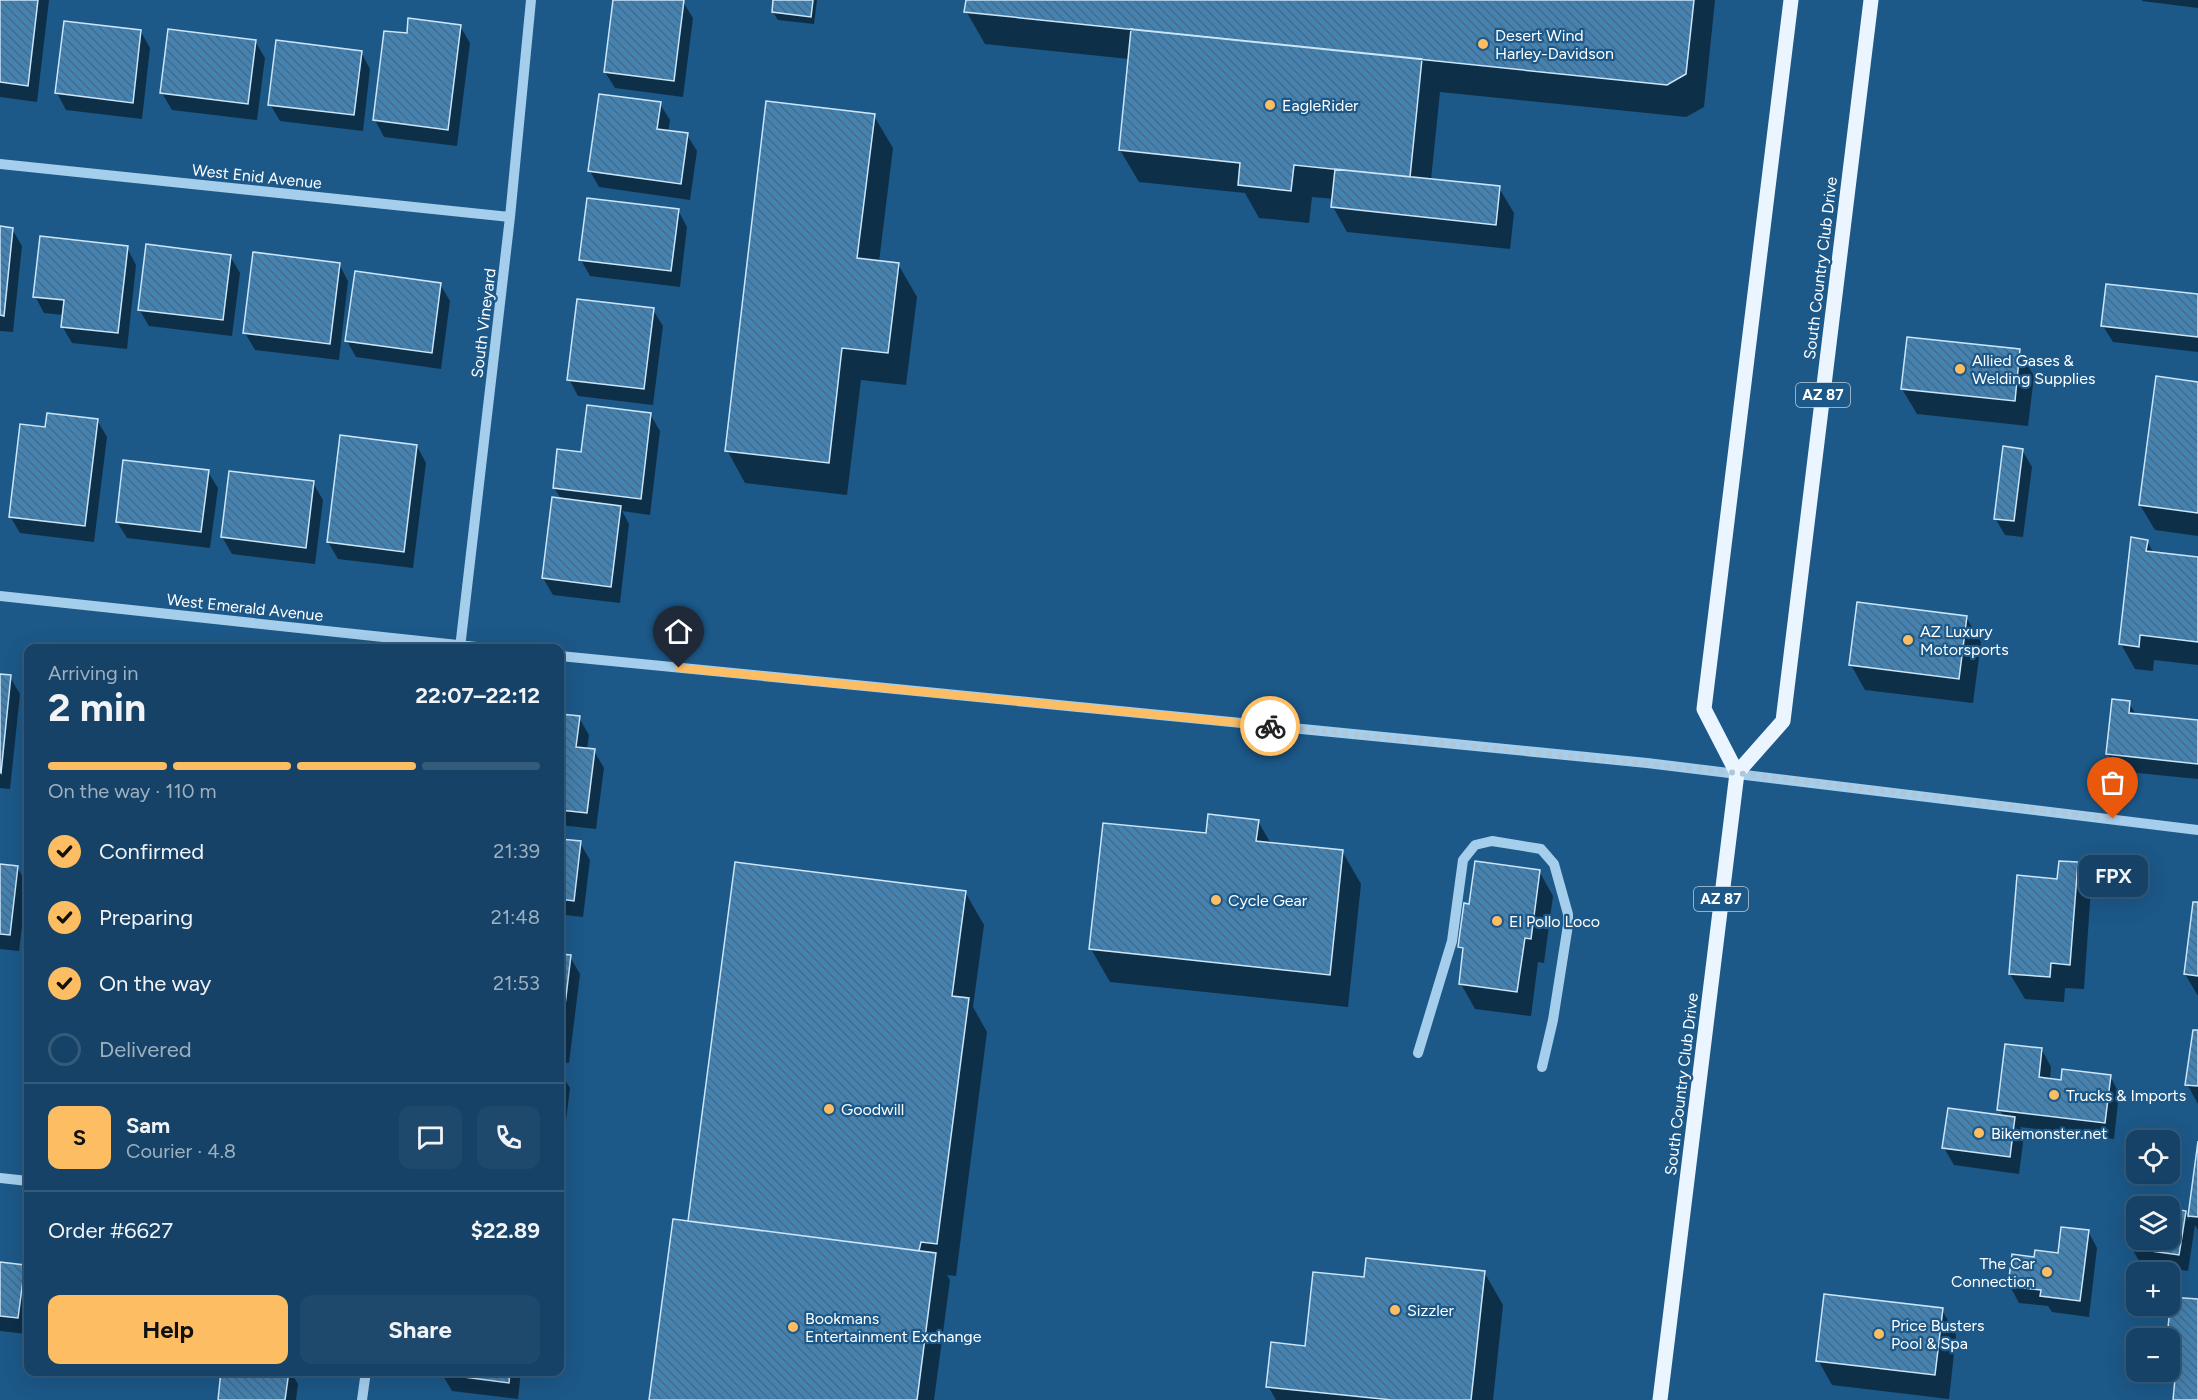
<!DOCTYPE html>
<html lang="en">
<head>
<meta charset="utf-8">
<style>
  :root { --surface:#154266; --page:#1e496c; --text:#f1f3f6; --muted:#9db0bf; --line:#345b7a; --accent:#fcbd63 }
  body { margin:0; font-family:Figtree,sans-serif; background:var(--page); color:var(--text); height:100vh; display:flex; flex-direction:column; font-size:22px; white-space:nowrap }
  * { box-sizing:border-box; margin:0 }
  p { font-size:20px; color:var(--muted) }
  .icon { flex:none; width:33px; height:33px; fill:none; stroke:currentColor; stroke-width:2; stroke-linecap:round; stroke-linejoin:round }
  .map { position:relative; flex:1; overflow:hidden }
  .sheet { position:absolute; left:24px; top:644px; width:540px; height:732px; display:flex; flex-direction:column; background:var(--surface); border-radius:12px; box-shadow:0 6px 24px #0002,0 0 0 2px var(--line) }
  .sheet>* { flex:none }
  .tools { position:absolute; left:2126px; top:1130px; display:grid; gap:12px }
  .tools a { display:grid; place-items:center; width:54px; height:54px; border-radius:12px; background:var(--surface); box-shadow:0 6px 24px #0002,0 0 0 2px var(--line); font-size:30px }
  .pin { position:absolute; display:grid; place-items:center; width:51px; height:51px; color:#fff; margin:-62px -26px; border-radius:50% 50% 50% 0; rotate:-45deg; box-shadow:0 0 6px #0007 }
  .pin .icon { rotate:45deg }
  .courier { position:absolute; display:grid; place-items:center; width:60px; height:60px; margin:-30px; border:4px solid #fcbd63; border-radius:50%; background:#fff; color:#222; box-shadow:0 2px 8px #0007 }
  .bubble { position:absolute; height:42px; border-radius:12px; background:var(--surface); box-shadow:0 6px 24px #0002,0 0 0 2px var(--line); font-size:20px; font-weight:700; line-height:42px; text-align:center }
  .overview em { font-style:normal; font-weight:700 }
  .overview div { display:flex; flex-direction:column-reverse }
  .overview { display:flex; align-items:center; justify-content:space-between; height:102px; padding:0 24px }
  h1 { font-size:39px; font-weight:700; line-height:45px }
  .bar { display:grid; grid-template-columns:repeat(4,1fr); gap:9px 6px; align-content:center; height:72px; padding:0 24px }
  .bar i { height:8px; border-radius:4px; background:var(--line) }
  .bar .on { background:var(--accent) }
  .bar p { grid-column:span 4 }
  .line { display:flex; align-items:center; gap:15px; padding:0 24px; border-top:2px solid var(--line) }
  .line div { flex:1 }
  .round { display:grid; place-items:center; flex:none; width:63px; height:63px; border-radius:12px; background:var(--page) }
  ol { padding:0 24px; list-style:none }
  li { display:flex; align-items:center; gap:18px; height:66px }
  li p { margin-inline-start:auto }
  li .icon { padding:6px; border-radius:50%; background:var(--accent); color:#111; stroke-width:4 }
  li:last-child { color:var(--muted) }
  li i { width:33px; height:33px; border:3px solid var(--line); border-radius:50% }
  .primary-button { display:flex; gap:12px; margin-top:auto; padding:12px 24px }
  .primary-button a { flex:1; height:69px; border-radius:12px; background:var(--accent); color:#111; font-size:24px; font-weight:700; line-height:69px; text-align:center }
  .primary-button a+a { background:var(--page); color:var(--text) }
  .map>svg:first-child { display:block }
  .shadow { fill:#0007 }
  .building { fill:url(#building-back-hatch); stroke:#cbe5f9; stroke-width:1.5 }
  .lines { fill:none; stroke-linecap:round; stroke-linejoin:round }
  .minor { stroke:#a5ceec; stroke-width:10 }
  .major { stroke:#ebf5ff; stroke-width:15 }
  .done { stroke:#b0c5d5; stroke-width:6; stroke-dasharray:0 10.8 }
  .route { stroke:#fcbd63; stroke-width:8 }
  .poi-dot { fill:#fcbd63; stroke:#1c5888; stroke-width:2 }
  .labels { text-anchor:middle; stroke-width:4.5; stroke-linejoin:round; paint-order:stroke }
  .shield { fill:#1c5888; stroke:#bbcddb; stroke-width:1.5 }
  .shield-label { font-size:15px; font-weight:bold; fill:#fff }
  .poi-label { font-size:16px; fill:#fff; stroke:#1c5888; text-anchor:start }
  .street-label { font-size:16px; fill:#fff; stroke:#1c5888 }
</style>
</head>
<body>
<div class="map">
<svg width="2198" height="1400" viewBox="0 0 2198 1400">
  <defs>
    <pattern id="building-back-hatch" width="6" height="6" patternUnits="userSpaceOnUse" patternTransform="scale(1.5)"><rect width="6" height="6" fill="#4482b1"/><path d="M-1 5l2 2M0 0l6 6M5-1l2 2" fill="none" stroke="#486a84"/></pattern>
  </defs>
  <rect width="100%" height="100%" fill="#1c5888"/>
  <!-- shadow -->
  <path class="shadow" d="M0 0H49L37 102 0 97Z
    M614 0 683 2 693 18 683 97 615 88 605 72Z
    M775 0H817L814 24 778 20 773 12Z
    M967 0H1715L1704 107 1686 117 1440 92 1431 180 1499 188 1514 213 1510 249 1347 232 1333 207 1334 199 1312 197 1309 223 1259 218 1245 193 1139 182 1120 150 1129 59 985 44 966 11Z
    M2142 0H2198V8L2142 1Z
    M460 26 470 43 457 146 384 137 375 120 408 35Z
    M141 32 150 48 142 119 66 110 57 93Z
    M255 41 265 58 257 120 172 110 162 93Z
    M361 52 370 69 363 131 280 121 270 104Z
    M660 104 670 120 668 132 687 135 697 151 690 200 599 187 590 171Z
    M874 116 893 148 879 262 898 264 917 297 906 385 861 380 847 495 745 483 727 450Z
    M678 210 687 227 680 287 590 276 581 260Z
    M0 228 12 229 22 246 13 332 0 331Z
    M127 248 136 265 127 349 72 343 62 326 63 315 44 313 35 296Z
    M230 256 240 273 232 336 149 326 139 309Z
    M339 264 348 281 339 360 255 350 245 333Z
    M440 284 450 301 441 369 356 357 347 341Z
    M2198 296V352L2113 342 2103 326Z
    M653 310 663 326 653 405 578 396 569 379Z
    M2019 351 2034 376 2028 426 1917 414 1902 389Z
    M2198 383V536L2155 530 2140 505Z
    M650 414 660 431 650 515 622 511 629 524 620 603 553 595 543 578 562 500 554 488 583 454Z
    M97 420 107 437 94 542 20 533 10 516 47 429Z
    M417 446 426 463 413 568 338 559 328 542Z
    M2022 450 2032 467 2023 537 2005 535 1995 518Z
    M208 472 218 488 210 548 127 538 117 522Z
    M313 483 323 500 315 564 232 554 222 537Z
    M2147 541 2154 554 2198 559V665L2154 660 2153 671 2135 669 2121 644Z
    M1966 617 1981 642 1973 703 1865 690 1851 665Z
    M0 676 10 677 20 694 10 789 0 788Z
    M2129 703 2137 716 2198 722V779L2117 771 2108 754Z
    M560 715 579 718 589 735 587 750 594 751 604 768 596 829 560 825Z
    M1258 821 1271 844 1342 851 1361 884 1348 1007 1110 982 1091 949 1207 835Z
    M560 840 580 843 590 860 583 917 565 915 562 942H560Z
    M2077 863 2091 888 2084 989 2065 988 2064 1002 2025 999 2010 974 2059 880Z
    M0 865 17 867 27 884 19 951 0 949Z
    M1539 871 1553 896 1544 963 1538 962 1531 1016 1475 1009 1461 984 1464 954 1460 947 1471 905Z
    M965 892 984 925 973 1007 987 1032 956 1276 947 1275 950 1280 934 1400H651L691 1223Z
    M2198 904V996L2185 974Z
    M560 956 570 957 580 974 569 1063 560 1062Z
    M2198 1032V1104L2187 1084Z
    M2042 1050 2051 1067 2050 1080 2062 1081 2110 1076 2119 1093 2114 1139 2020 1127 2024 1135 2019 1174 1954 1165 1944 1148 2003 1116 1999 1109Z
    M560 1072 570 1088 560 1170V1071Z
    M2198 1152V1230L2195 1225 2188 1271 2141 1264 2131 1247 2136 1218V1239H2169V1210L2185 1212 2189 1220Z
    M560 1203 565 1213 560 1256Z
    M2088 1231 2097 1248 2089 1317 2052 1312 2048 1306 2019 1303 2010 1286 2035 1259 2059 1254Z
    M0 1263 24 1266 28 1275 27 1334 0 1331Z
    M1484 1272 1503 1305 1493 1400H1276L1268 1386 1307 1348 1365 1279Z
    M2198 1301V1400H2174L2178 1362 2169 1346 2168 1338Z
    M1942 1310 1956 1335 1949 1399 1832 1385 1818 1360Z
    M223 1371H290L298 1384 296 1400H219Z
    M443 1371H521L518 1399 452 1391 442 1374Z"/>
  <!-- building -->
  <path class="building" d="M0 0H38L28 86 0 82Z
    M613 0H684L674 81 604 72Z
    M773 0H813L811 17 772 12Z
    M966 0H1694L1686 74 1667 85 964 12Z
    M408 18 461 25 448 130 373 120 384 31 407 33Z
    M64 21 141 30 133 103 55 93Z
    M168 29 256 40 248 104 160 93Z
    M1131 29 1422 59 1410 177 1294 165 1291 191 1238 185 1240 163 1119 150Z
    M276 40 362 51 354 115 268 105Z
    M599 94 661 102 657 129 688 133 681 184 588 171Z
    M766 101 875 114 857 258 899 263 888 353 842 348 829 463 725 451Z
    M1335 169 1500 186 1496 225 1331 207Z
    M587 198 679 209 671 271 579 260Z
    M0 226 13 228 4 316 0 315Z
    M40 236 128 246 118 333 61 327 64 300 33 297Z
    M146 244 231 255 223 320 138 310Z
    M253 252 340 263 330 344 243 333Z
    M355 271 441 283 432 353 345 341Z
    M2106 284 2198 294V337L2101 326Z
    M577 299 654 308 644 389 567 380Z
    M1907 337 2020 349 2015 401 1901 389Z
    M2156 376 2198 382V513L2139 505Z
    M587 405 651 413 641 499 553 488 557 449 581 452Z
    M47 413 98 419 85 526 9 517 20 424 45 427Z
    M340 435 417 445 404 552 327 542Z
    M2003 446 2023 449 2014 521 1994 519Z
    M123 460 209 470 201 532 116 522Z
    M229 471 314 481 306 548 221 537Z
    M552 497 621 506 611 587 542 578Z
    M2131 537 2148 540 2146 551 2198 557V642L2140 635 2139 647 2119 644Z
    M1857 602 1967 616 1959 679 1849 665Z
    M0 674 11 675 1 773 0 772Z
    M2112 699 2130 701 2129 713 2198 720V764L2106 754Z
    M560 714 580 716 576 747 595 749 587 813 560 810Z
    M1208 814 1259 820 1256 841 1343 850 1330 975 1089 949 1103 823 1206 833Z
    M560 839 581 841 574 901 560 899Z
    M1475 861 1540 870 1531 939 1525 938 1517 992 1459 984 1463 948 1458 947 1464 903 1469 904Z
    M2059 861 2078 862 2070 965 2051 963 2050 977 2009 974 2017 875 2057 879Z
    M735 862 966 891 952 996 969 998 937 1244 921 1242 919 1251 688 1221Z
    M0 864 18 866 10 935 0 934Z
    M2193 902H2198V976L2184 974Z
    M560 954 571 955 560 1047Z
    M2193 1030H2198V1086L2185 1085Z
    M2005 1044 2042 1048 2039 1077 2061 1080 2062 1069 2111 1075 2105 1123 1997 1110Z
    M1948 1108 2015 1117 2010 1157 1942 1148Z
    M2198 1141V1217L2188 1216Z
    M2136 1208V1239H2169V1208L2186 1211 2179 1255 2130 1248Z
    M673 1219 936 1253 917 1400H649Z
    M2061 1227 2089 1230 2080 1301 2040 1296 2041 1290 2008 1286 2012 1254 2034 1257 2035 1250 2058 1253Z
    M1366 1258 1485 1271 1471 1400H1392L1266 1387 1271 1342 1305 1346 1313 1272 1364 1277Z
    M0 1262 25 1265 18 1318 0 1316Z
    M1824 1294 1943 1308 1935 1375 1816 1361Z
    M2171 1297 2198 1299V1400H2173L2178 1346 2169 1344V1338H2167Z
    M221 1371H289L285 1400H218Z
    M441 1371H510L509 1383 441 1374Z"/>
  <g class="lines">
    <!-- minor -->
    <path class="minor" d="M0 164 510 217
      M0 596 486 648
      M460 648 510 217 531 0
      M560 656 1647 763 2198 830
      M1418 1053 1452 941 1463 860 1475 845 1492 841 1541 849 1554 864 1568 914V925L1553 1020 1542 1067
      M0 1178 28 1181
      M362 1400 366 1371"/>
    <!-- major -->
    <path class="major" d="M1737 773 1783 721 1871 0
      M1660 1400 1737 773 1704 709 1791 0"/>
  </g>
  <g class="lines">
    <!-- done -->
    <path class="done" d="M1270 726 1737 773 2113 819"/>
    <!-- route -->
    <path class="route" d="M679 668 1270 726"/>
  </g>
  <!-- markers -->
  <g class="poi-dot">
    <circle cx="1483" cy="44" r="6"/>
    <circle cx="1270" cy="105" r="6"/>
    <circle cx="1960" cy="369" r="6"/>
    <circle cx="1908" cy="640" r="6"/>
    <circle cx="1216" cy="900" r="6"/>
    <circle cx="1497" cy="921" r="6"/>
    <circle cx="2054" cy="1095" r="6"/>
    <circle cx="829" cy="1109" r="6"/>
    <circle cx="1979" cy="1133" r="6"/>
    <circle cx="2047" cy="1272" r="6"/>
    <circle cx="1395" cy="1310" r="6"/>
    <circle cx="793" cy="1327" r="6"/>
    <circle cx="1879" cy="1334" r="6"/>
  </g>
  <g class="labels">
    <!-- shield labels -->
    <g class="shield">
      <rect x="1796" y="383" width="54" height="24" rx="4.5"/>
      <rect x="1694" y="887" width="54" height="24" rx="4.5"/>
    </g>
    <g class="shield-label">
      <text x="1823" y="400">AZ 87</text>
      <text x="1721" y="904">AZ 87</text>
    </g>
    <!-- poi labels -->
    <g class="poi-label">
      <text x="1495" y="41">Desert Wind<tspan x="1495" dy="18">Harley-Davidson</tspan></text>
      <text x="1282" y="111">EagleRider</text>
      <text x="1972" y="366">Allied Gases &amp;<tspan x="1972" dy="18">Welding Supplies</tspan></text>
      <text x="1920" y="637">AZ Luxury<tspan x="1920" dy="18">Motorsports</tspan></text>
      <text x="1228" y="906">Cycle Gear</text>
      <text x="1509" y="927">El Pollo Loco</text>
      <text x="2066" y="1101">Trucks &amp; Imports</text>
      <text x="841" y="1115">Goodwill</text>
      <text x="1991" y="1139">Bikemonster.net</text>
      <text x="2035" y="1269" text-anchor="end">The Car<tspan x="2035" dy="18">Connection</tspan></text>
      <text x="1407" y="1316">Sizzler</text>
      <text x="805" y="1324">Bookmans<tspan x="805" dy="18">Entertainment Exchange</tspan></text>
      <text x="1891" y="1331">Price Busters<tspan x="1891" dy="18">Pool &amp; Spa</tspan></text>
    </g>
    <!-- street labels -->
    <g class="street-label">
      <text transform="translate(257 176) rotate(6)" y="6">West Enid Avenue</text>
      <text transform="translate(1820 268) rotate(-83)" y="6">South Country Club Drive</text>
      <text transform="translate(483 323) rotate(-83)" y="6">South Vineyard</text>
      <text transform="translate(245 607) rotate(6)" y="6">West Emerald Avenue</text>
      <text transform="translate(1681 1084) rotate(-83)" y="6">South Country Club Drive</text>
    </g>
  </g>
</svg>
<div class="tools">
<a><svg class="icon" aria-label="locate" viewBox="0 0 24 24"><circle cx="12" cy="12" r="6"/><path d="M12 2v4M12 18v4M2 12h4M18 12h4"/></svg></a>
<a><svg class="icon" aria-label="layers" viewBox="0 0 24 24"><path d="M12 4l9 5-9 5-9-5zM3 14l9 5 9-5"/></svg></a>
<a>+</a>
<a>−</a>
</div>
<div class="pin" style="left:2113px;top:819px;background:#ea580c"><svg class="icon" aria-label="bag" viewBox="0 0 24 24"><path d="M5 8h14l-1 12H6zM9 8a3 3 0 0 1 6 0"/></svg></div>
<div class="pin" style="left:679px;top:668px;background:#1f2937"><svg class="icon" aria-label="home" viewBox="0 0 24 24"><path d="M3 11l9-7 9 7M6 9v11h12V9"/></svg></div>
<div class="courier" style="left:1270px;top:726px"><svg class="icon" aria-label="bike" viewBox="0 0 24 24"><circle cx="6" cy="16" r="4"/><circle cx="18" cy="16" r="4"/><path d="M6 16l4-8h5l3 8M10 8l3 8H6M13 5h3"/></svg></div>
<div class="bubble" style="left:2079px;top:855px;width:69px">FPX</div>
<section class="sheet">
<div class="overview"><div><h1>2 min</h1><p>Arriving in</p></div><em>22:07–22:12</em></div>
<div class="bar"><i class="on"></i><i class="on"></i><i class="on"></i><i></i><p>On the way · 110 m</p></div>
<ol>
<li><svg class="icon" aria-label="check" viewBox="0 0 24 24"><path d="M5 12l5 5 9-10"/></svg>Confirmed<p>21:39</p></li>
<li><svg class="icon" aria-label="check" viewBox="0 0 24 24"><path d="M5 12l5 5 9-10"/></svg>Preparing<p>21:48</p></li>
<li><svg class="icon" aria-label="check" viewBox="0 0 24 24"><path d="M5 12l5 5 9-10"/></svg>On the way<p>21:53</p></li>
<li><i></i>Delivered</li>
</ol>
<div class="line" style="height:108px"><b class="round" style="background:var(--accent);color:#111">S</b><div><b>Sam</b><p>Courier · 4.8</p></div><a class="round"><svg class="icon" aria-label="chat" viewBox="0 0 24 24"><path d="M4 5h16v11H9l-5 4z"/></svg></a><a class="round"><svg class="icon" aria-label="phone" viewBox="0 0 24 24"><path d="M5 4h4l2 5-3 2q2 4 5 5l2-3 5 2v4C11 20 4 13 5 4z"/></svg></a></div>
<div class="line" style="height:78px"><div>Order #6627</div><b>$22.89</b></div>
<div class="primary-button"><a>Help</a><a>Share</a></div>
</section>
</div>
</body>
</html>
